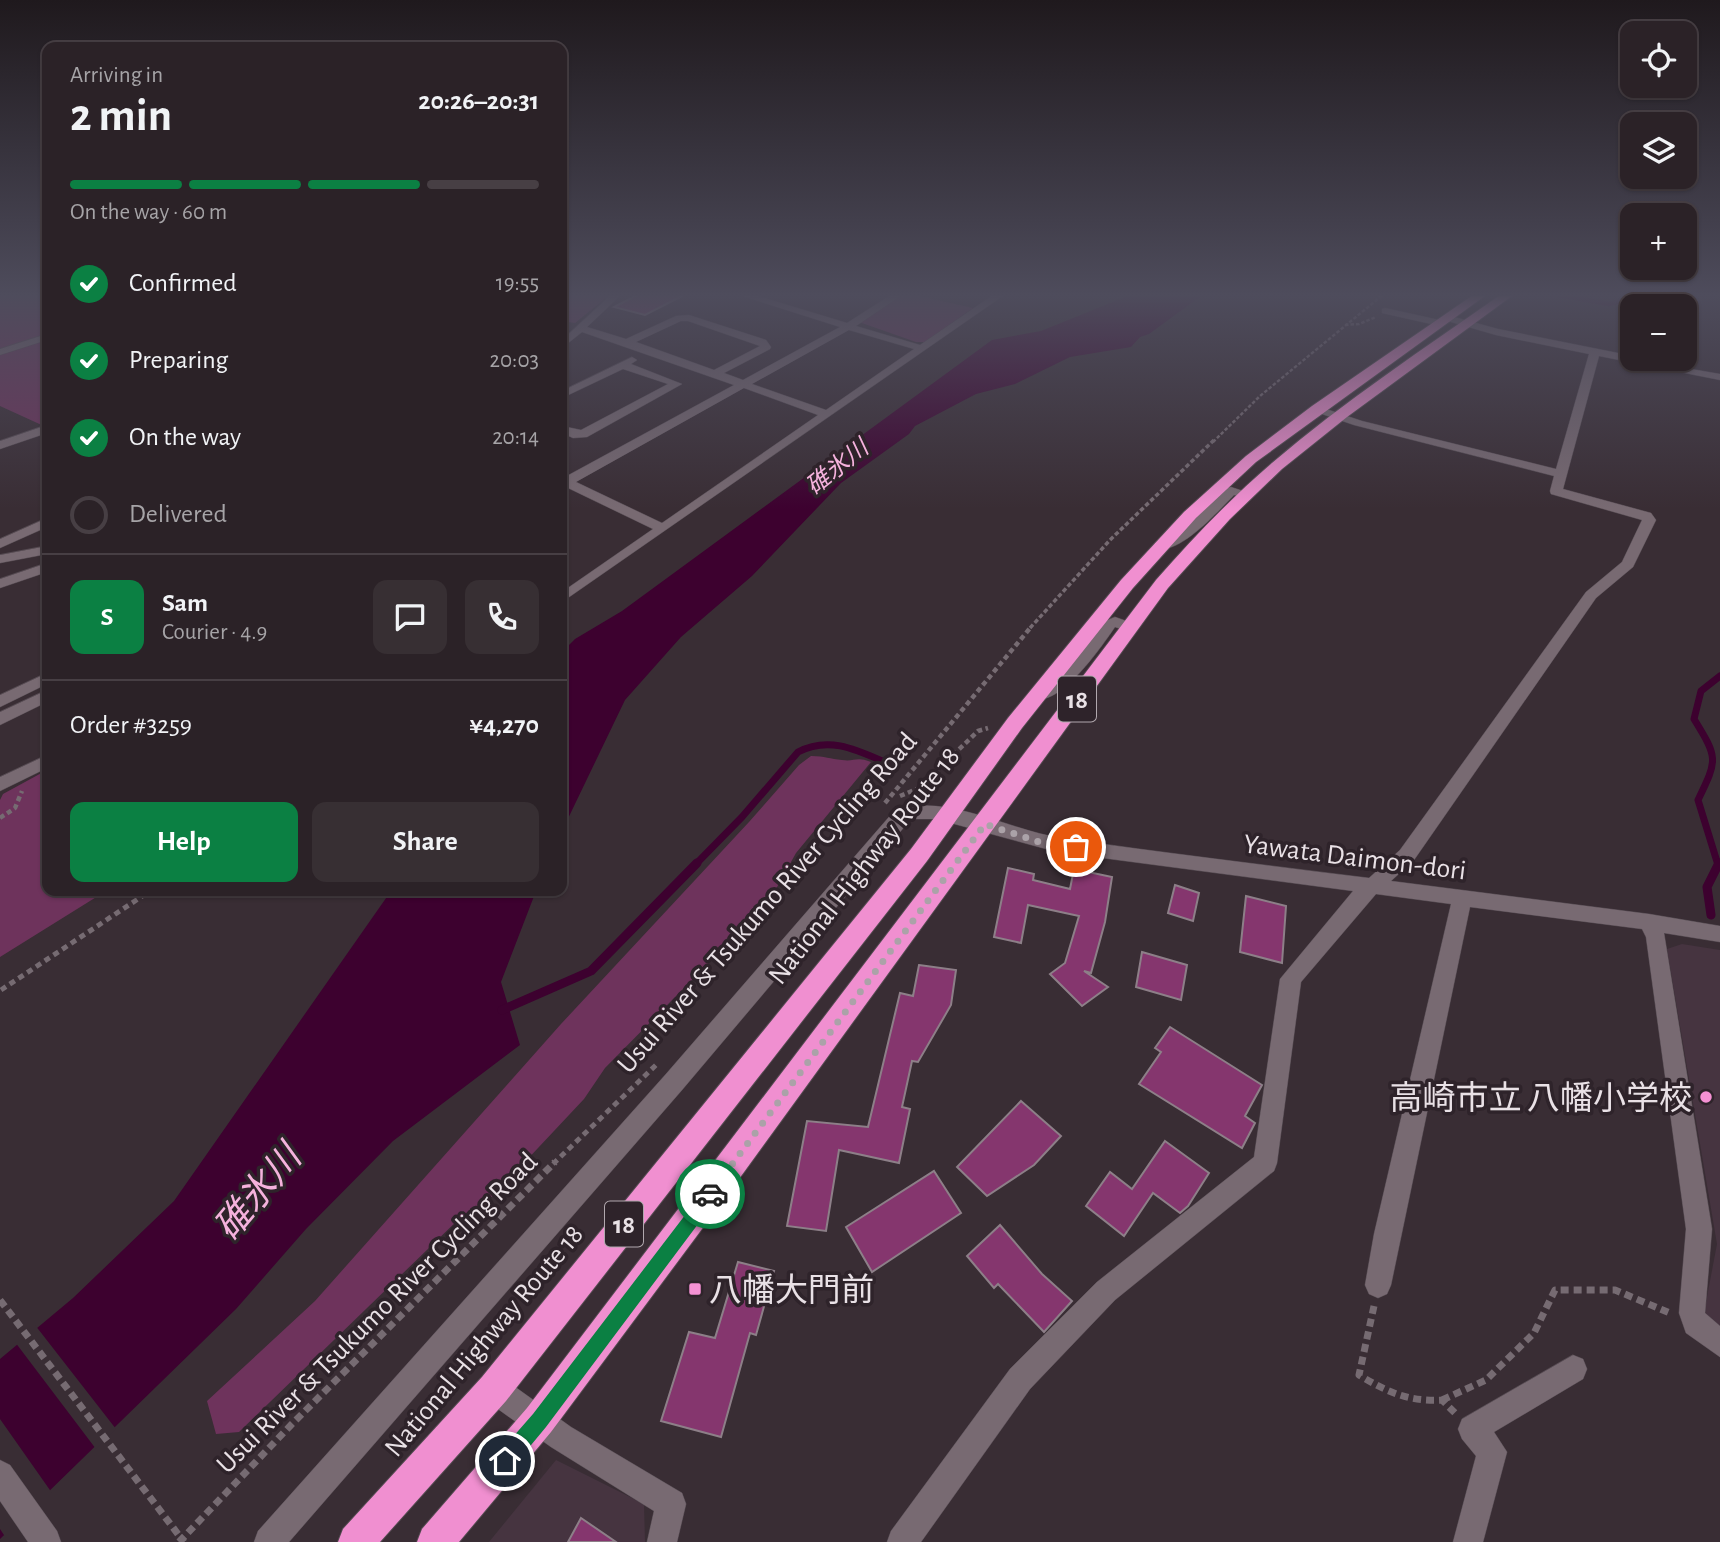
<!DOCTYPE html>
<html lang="en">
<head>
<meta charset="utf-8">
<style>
  :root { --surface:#2b2227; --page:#372f33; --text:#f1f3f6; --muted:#a6a4a7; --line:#473f44; --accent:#0b8043 }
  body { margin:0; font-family:"Alegreya Sans","Noto Sans JP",sans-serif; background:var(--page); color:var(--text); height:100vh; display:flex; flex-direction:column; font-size:26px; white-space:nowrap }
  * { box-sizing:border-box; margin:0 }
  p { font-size:23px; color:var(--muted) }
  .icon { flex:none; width:38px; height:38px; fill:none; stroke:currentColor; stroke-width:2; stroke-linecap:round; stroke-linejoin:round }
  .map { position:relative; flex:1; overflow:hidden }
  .sheet { position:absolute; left:42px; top:42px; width:525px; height:854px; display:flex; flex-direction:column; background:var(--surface); border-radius:14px; box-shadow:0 2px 5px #0004,0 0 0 2px var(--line) }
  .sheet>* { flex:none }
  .controls { position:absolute; left:1620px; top:21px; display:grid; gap:14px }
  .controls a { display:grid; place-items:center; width:77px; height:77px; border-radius:14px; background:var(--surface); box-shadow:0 2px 5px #0004,0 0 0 2px var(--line); font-size:35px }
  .pin { position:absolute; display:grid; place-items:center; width:60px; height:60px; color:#fff; margin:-30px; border:4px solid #fff; border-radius:50%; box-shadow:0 2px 7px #0007 }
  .courier { position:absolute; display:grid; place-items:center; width:70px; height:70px; margin:-35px; border:5px solid #0b8043; border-radius:50%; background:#fff; color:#222; box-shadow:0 2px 9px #0007 }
  .head em { font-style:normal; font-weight:700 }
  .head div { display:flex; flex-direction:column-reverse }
  .head { display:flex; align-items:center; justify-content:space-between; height:119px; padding:0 28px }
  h1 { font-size:46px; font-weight:700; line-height:52px }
  .bar { display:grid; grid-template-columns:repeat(4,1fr); gap:10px 7px; align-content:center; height:84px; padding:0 28px }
  .bar i { height:9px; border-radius:5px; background:var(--line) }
  .bar .selected { background:var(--accent) }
  .bar p { grid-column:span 4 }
  .line { display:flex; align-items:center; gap:18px; padding:0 28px; border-top:2px solid var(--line) }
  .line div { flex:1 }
  .round { display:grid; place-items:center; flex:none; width:74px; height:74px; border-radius:14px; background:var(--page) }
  ol { padding:0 28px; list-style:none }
  li { display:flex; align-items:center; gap:21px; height:77px }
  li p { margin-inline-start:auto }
  li .icon { padding:7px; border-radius:50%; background:var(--accent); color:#fff; stroke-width:4 }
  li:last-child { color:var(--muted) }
  li i { width:38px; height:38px; border:4px solid var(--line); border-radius:50% }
  .primary-button { display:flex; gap:14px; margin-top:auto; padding:14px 28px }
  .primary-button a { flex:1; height:80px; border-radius:14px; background:var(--accent); color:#fff; font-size:28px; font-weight:700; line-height:80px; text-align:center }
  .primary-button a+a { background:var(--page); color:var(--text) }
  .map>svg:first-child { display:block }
  .built { fill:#463440 }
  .green { fill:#6e335c }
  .water { fill:#3d012f }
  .pier { fill:#392d34 }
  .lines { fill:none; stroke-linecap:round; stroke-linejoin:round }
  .stream-far2 { stroke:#3d012f; stroke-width:4.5 }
  .stream-far1 { stroke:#3d012f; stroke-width:7 }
  .stream { stroke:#3d012f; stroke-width:9 }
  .building { fill:#85366e; stroke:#8d7f88; stroke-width:2 }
  .minor-casing { stroke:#544a51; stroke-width:1 }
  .highway-casing { stroke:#544a51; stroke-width:2 }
  .path-far4 { stroke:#766b72; stroke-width:2.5; stroke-dasharray:3.5 2; stroke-linecap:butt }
  .path-far3 { stroke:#766b72; stroke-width:3.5; stroke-dasharray:4.5 2.5; stroke-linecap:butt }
  .path-far2 { stroke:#766b72; stroke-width:4.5; stroke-dasharray:5 3.5; stroke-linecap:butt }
  .path-far1 { stroke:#766b72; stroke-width:5; stroke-dasharray:6 4.5; stroke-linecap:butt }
  .path { stroke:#766b72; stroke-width:7; stroke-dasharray:8 5; stroke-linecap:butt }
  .minor { fill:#786a72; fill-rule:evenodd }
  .highway { fill:#f08fd0; fill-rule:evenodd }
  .path-bridge { stroke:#766b72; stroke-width:7; stroke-dasharray:8 5; stroke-linecap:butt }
  .route { fill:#0b8043 }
  .done { stroke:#aba2a8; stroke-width:7; stroke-dasharray:0 12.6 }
  .poi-dot { fill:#f491d3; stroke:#2e232a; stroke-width:2.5 }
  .labels { text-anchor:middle; stroke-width:7; stroke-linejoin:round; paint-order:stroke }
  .far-water-label { font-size:24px; font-style:italic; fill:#f5b2dd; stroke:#2e232a }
  .shield { fill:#2e232a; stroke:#b1a8ae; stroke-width:2 }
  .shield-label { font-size:26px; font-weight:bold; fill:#e9e1e6 }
  .street-label { font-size:28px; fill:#e9e1e6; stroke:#2e232a }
  .near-poi-label { font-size:33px; fill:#e9e1e6; stroke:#2e232a; text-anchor:end }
  .near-water-label { font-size:37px; font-style:italic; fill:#f5b2dd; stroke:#2e232a }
</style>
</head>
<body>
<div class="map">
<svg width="1720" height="1542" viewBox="0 0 1720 1542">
  <rect width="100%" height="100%" fill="#392d34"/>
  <!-- built -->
  <path class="built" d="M1682 944 1720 950V1331L1703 1318 1717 1244 1667 949Z
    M556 1460 644 1504 645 1542H489Z"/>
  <!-- green -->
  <path class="green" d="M0 293H47L46 427 0 406Z
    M562 293H612L575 323 562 321Z
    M906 293 973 308 925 342H916L859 322Z
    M811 756C825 756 830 759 842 760 855 762 856 756 871 762L796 853 776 889 756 915 605 1068 584 1099 493 1196 462 1216 239 1432 216 1434 207 1401 315 1301 561 1024 749 822 799 765Z
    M47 770V891H106L0 957V800L3 794Z"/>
  <!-- water -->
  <path class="water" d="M1135 293H1205L1149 334 1140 337 1131 347 1070 357 1015 384 976 394 915 426 909 434 841 483 752 576 681 637 625 700 562 831V652L575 639 622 611 992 340 1041 331Z
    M391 891H536L501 982 520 1045 393 1141 306 1229 236 1309 0 1539V1359L73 1298 174 1201Z"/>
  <!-- pier -->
  <path class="pier" d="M35 1325 116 1429 96 1449 15 1342Z
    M0 1419 52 1493 6 1538 0 1529Z"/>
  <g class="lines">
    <!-- stream-far2 -->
    <path class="stream-far2" d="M1547 293 1609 304 1652 293"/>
    <!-- stream-far1 -->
    <path class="stream-far1" d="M695 865 742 817 798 752C830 735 859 751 889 764
      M1718 865 1698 800C1718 759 1718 758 1694 719L1701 691 1720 676"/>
    <!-- stream -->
    <path class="stream" d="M1711 915 1707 887 1719 863
      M502 1010 591 971 697 863"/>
  </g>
  <!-- building -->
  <path class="building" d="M641 293H688L645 315 614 307Z
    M1008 868 1034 874 1033 880 1070 889 1074 869 1112 877 1105 922 1091 973 1084 971 1108 987 1082 1006 1050 974 1065 963 1079 916 1028 905 1021 943 994 937Z
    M1175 885 1199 893 1193 921 1168 913Z
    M1246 896 1286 906 1282 963 1240 952Z
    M1142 952 1187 965 1181 1000 1136 987Z
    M919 965 956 970 951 1005 918 1062 912 1061 902 1107 910 1109 899 1163 839 1150 826 1231 787 1226 807 1121 868 1127 900 993 913 996Z
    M1170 1027 1262 1085 1245 1116 1255 1123 1242 1148 1139 1084 1161 1052 1155 1048Z
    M1021 1101 1061 1136 1034 1165 987 1196 957 1167Z
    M1165 1141 1209 1173 1188 1206 1180 1213 1153 1193 1124 1236 1086 1206 1110 1172 1132 1189Z
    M934 1171 961 1213 872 1272 846 1227Z
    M1000 1225 1042 1274 1072 1301 1044 1332 998 1284 994 1288 967 1256Z
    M738 1262 774 1271 756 1335 750 1333 721 1437 661 1421 689 1332 715 1338Z
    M581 1518 616 1542H568Z"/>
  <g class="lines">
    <!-- minor casing -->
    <g class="minor-casing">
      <path id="minor" d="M613 293H623L587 327 626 339 676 316 689 315 766 340 771 347 770 349 724 373 743 380 840 327 733 293H748L847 323 894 293H905L856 326 920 345 996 293H1007L562 602V592L653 529 566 487 562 488V476L565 477 734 385 582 332 562 348V340ZM681 321H688L760 346 714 370 636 342ZM849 330 914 349 826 410 752 384ZM744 388 818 415 662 523 576 482Z
        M1385 308 1444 321 1445 323 1440 326 1382 313V309Z
        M1447 315 1498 329 1633 356V359L1720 374V380L1599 356 1563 489 1651 513 1656 520 1633 567 1596 598 1414 860 1391 881 1649 914 1720 926V942L1664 933 1712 1229 1705 1313 1720 1326V1357L1686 1333 1679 1313 1686 1229 1646 937 1642 929 1470 907 1391 1285 1387 1294 1378 1298 1369 1294 1365 1285 1374 1234 1451 904 1376 894 1301 982 1277 1163 1274 1171 1115 1300 1030 1389 921 1542H887L891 1531 1010 1369 1097 1282 1254 1157 1280 979 1353 891 1057 852 936 819H911L682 1090 289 1542H254L258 1531 666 1074 895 810C947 793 1008 830 1061 838 1163 853 1266 865 1369 878L1400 850 1586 592 1622 562 1642 520 1551 494 1550 491 1554 476 1354 425 1313 411 1311 409 1317 406 1362 421 1556 469 1589 354 1496 335 1444 320 1442 318Z
        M47 334V340L0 355V349Z
        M632 357 637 360 631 364 682 384 587 437 573 438 562 433V426L581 430 668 384 623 369 562 398V391Z
        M47 425V433L0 449V441Z
        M1231 487 1252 494 1246 498 1234 495C1218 511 1182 553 1157 549V543L1189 525 1226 488Z
        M47 518V527L0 548V539Z
        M47 546V554L0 563V555Z
        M47 563V572L0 588V579Z
        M1115 617 1135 624 1138 627 1130 632 1115 627C1102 646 1061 706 1034 699L1032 695 1034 691 1071 665 1105 621Z
        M47 673V684L0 707V695Z
        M47 690V702L0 725V712Z
        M47 755V768L0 791V777Z
        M1573 1355 1583 1359 1587 1369 1583 1379 1494 1432 1507 1452 1483 1542H1453L1476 1456 1462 1439 1458 1429 1462 1419Z
        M494 1375 504 1379 571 1427 682 1493 686 1504 677 1542H647L654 1511 551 1447 484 1399 480 1389 484 1379Z
        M0 1460 10 1465 57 1531 61 1542H28L0 1501Z"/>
    </g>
    <!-- highway casing -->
    <g class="highway-casing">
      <path id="highway" d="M1476 293H1489L1256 462 1196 518 1133 588 1022 728 927 861 506 1401 380 1542H338L343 1529 482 1377 911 849 1008 718 1121 580 1184 512 1246 456 1312 406Z
        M1503 293H1516L1347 417 1282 469 1230 519 1168 588 731 1190 551 1432 459 1542H417L422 1529 527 1408 1156 580C1192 539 1230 499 1272 463 1344 401 1425 348 1503 293Z"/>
    </g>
    <!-- path-far4 -->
    <path class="path-far4" d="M1345 325 1359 324 1376 317
      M1213 442 1260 396 1385 293"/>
    <!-- path-far3 -->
    <path class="path-far3" d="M1030 628 1110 540 1214 440"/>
    <!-- path-far2 -->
    <path class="path-far2" d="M900 796 919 788 978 731 988 728
      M885 803 1031 627
      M0 818 15 808 22 791"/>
    <!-- path-far1 -->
    <path class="path-far1" d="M1 990 150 891
      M553 1164 656 1065"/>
    <!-- path -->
    <path class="path" d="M1374 1306 1359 1375C1387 1392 1409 1402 1442 1400L1456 1414
      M1442 1400 1486 1380 1534 1333 1555 1290H1615L1670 1313
      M179 1542 291 1425 555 1162"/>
    <!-- minor -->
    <use href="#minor" class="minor"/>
    <!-- highway -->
    <use href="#highway" class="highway"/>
    <!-- path-bridge -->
    <path class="path-bridge" d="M0 1300 184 1542"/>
  </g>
  <!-- sky -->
  <linearGradient id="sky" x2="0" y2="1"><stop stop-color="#1f191d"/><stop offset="0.58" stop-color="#4e4c5c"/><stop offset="1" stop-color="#4e4c5c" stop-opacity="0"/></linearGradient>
  <rect width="1720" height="509" fill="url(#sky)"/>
  <!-- route -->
  <path class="route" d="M710 1186 716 1189 718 1194 716 1200 546 1427 512 1468 505 1470 498 1468 495 1461 498 1454 533 1414 705 1189Z"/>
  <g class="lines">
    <!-- done -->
    <path class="done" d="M710 1194 985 824 1039 842 1076 847"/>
  </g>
  <!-- markers -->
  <g class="poi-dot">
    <circle cx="1706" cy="1097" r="7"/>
    <rect x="688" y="1282" width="14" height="14" rx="3.5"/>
  </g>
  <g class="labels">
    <!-- far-water labels -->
    <g class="far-water-label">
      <text transform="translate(837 467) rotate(-39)" y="8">碓氷川</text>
    </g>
    <!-- shield labels -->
    <g class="shield">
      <rect x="1058" y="676.5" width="38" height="45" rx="5"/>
      <rect x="605" y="1201.5" width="38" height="45" rx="5"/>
    </g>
    <g class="shield-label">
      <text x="1077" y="708">18</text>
      <text x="624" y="1233">18</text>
    </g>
    <!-- street labels -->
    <g class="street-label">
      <text transform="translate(1355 856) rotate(7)" y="10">Yawata Daimon-dori</text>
      <text transform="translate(863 865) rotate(-52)" y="10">National Highway Route 18</text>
      <text transform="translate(766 902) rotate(-49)" y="10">Usui River &amp; Tsukumo River Cycling Road</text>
      <text transform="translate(376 1312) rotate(-45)" y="10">Usui River &amp; Tsukumo River Cycling Road</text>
      <text transform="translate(483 1340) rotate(-50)" y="10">National Highway Route 18</text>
    </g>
    <!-- near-poi labels -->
    <g class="near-poi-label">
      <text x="1692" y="1109">高崎市立 八幡小学校</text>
      <text x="709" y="1301" text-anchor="start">八幡大門前</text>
    </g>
    <!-- near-water labels -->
    <g class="near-water-label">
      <text transform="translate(257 1192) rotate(-50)" y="13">碓氷川</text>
    </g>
  </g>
</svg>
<div class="controls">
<a><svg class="icon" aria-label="locate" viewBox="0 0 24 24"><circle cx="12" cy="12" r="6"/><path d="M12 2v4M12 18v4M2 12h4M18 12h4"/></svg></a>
<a><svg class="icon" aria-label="layers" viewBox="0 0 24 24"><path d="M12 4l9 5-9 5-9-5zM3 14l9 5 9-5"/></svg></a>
<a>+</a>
<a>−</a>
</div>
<div class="pin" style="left:1076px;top:847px;background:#ea580c"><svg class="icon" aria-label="bag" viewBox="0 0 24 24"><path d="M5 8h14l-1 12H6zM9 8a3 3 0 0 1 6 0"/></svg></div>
<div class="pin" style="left:505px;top:1461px;background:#1f2937"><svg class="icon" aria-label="home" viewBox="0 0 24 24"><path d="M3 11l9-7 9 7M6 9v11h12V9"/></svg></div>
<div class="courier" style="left:710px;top:1194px"><svg class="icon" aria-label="car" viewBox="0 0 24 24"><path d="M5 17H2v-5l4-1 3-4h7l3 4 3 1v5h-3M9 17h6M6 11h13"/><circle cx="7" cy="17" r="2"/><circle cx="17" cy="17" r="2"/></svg></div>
<section class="sheet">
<div class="head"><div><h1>2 min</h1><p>Arriving in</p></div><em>20:26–20:31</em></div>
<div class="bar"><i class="selected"></i><i class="selected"></i><i class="selected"></i><i></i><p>On the way · 60 m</p></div>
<ol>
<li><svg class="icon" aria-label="check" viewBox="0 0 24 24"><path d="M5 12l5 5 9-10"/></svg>Confirmed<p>19:55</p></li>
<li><svg class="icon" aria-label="check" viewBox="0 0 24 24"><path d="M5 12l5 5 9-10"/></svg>Preparing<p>20:03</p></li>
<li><svg class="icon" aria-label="check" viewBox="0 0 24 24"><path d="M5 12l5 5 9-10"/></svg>On the way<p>20:14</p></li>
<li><i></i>Delivered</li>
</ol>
<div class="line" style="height:126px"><b class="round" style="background:var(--accent);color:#fff">S</b><div><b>Sam</b><p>Courier · 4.9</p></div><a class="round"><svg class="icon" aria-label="chat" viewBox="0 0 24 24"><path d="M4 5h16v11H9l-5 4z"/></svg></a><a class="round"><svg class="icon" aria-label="phone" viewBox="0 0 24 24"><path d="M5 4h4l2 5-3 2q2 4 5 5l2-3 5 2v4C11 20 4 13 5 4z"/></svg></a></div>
<div class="line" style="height:91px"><div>Order #3259</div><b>¥4,270</b></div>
<div class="primary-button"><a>Help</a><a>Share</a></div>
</section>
</div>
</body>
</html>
